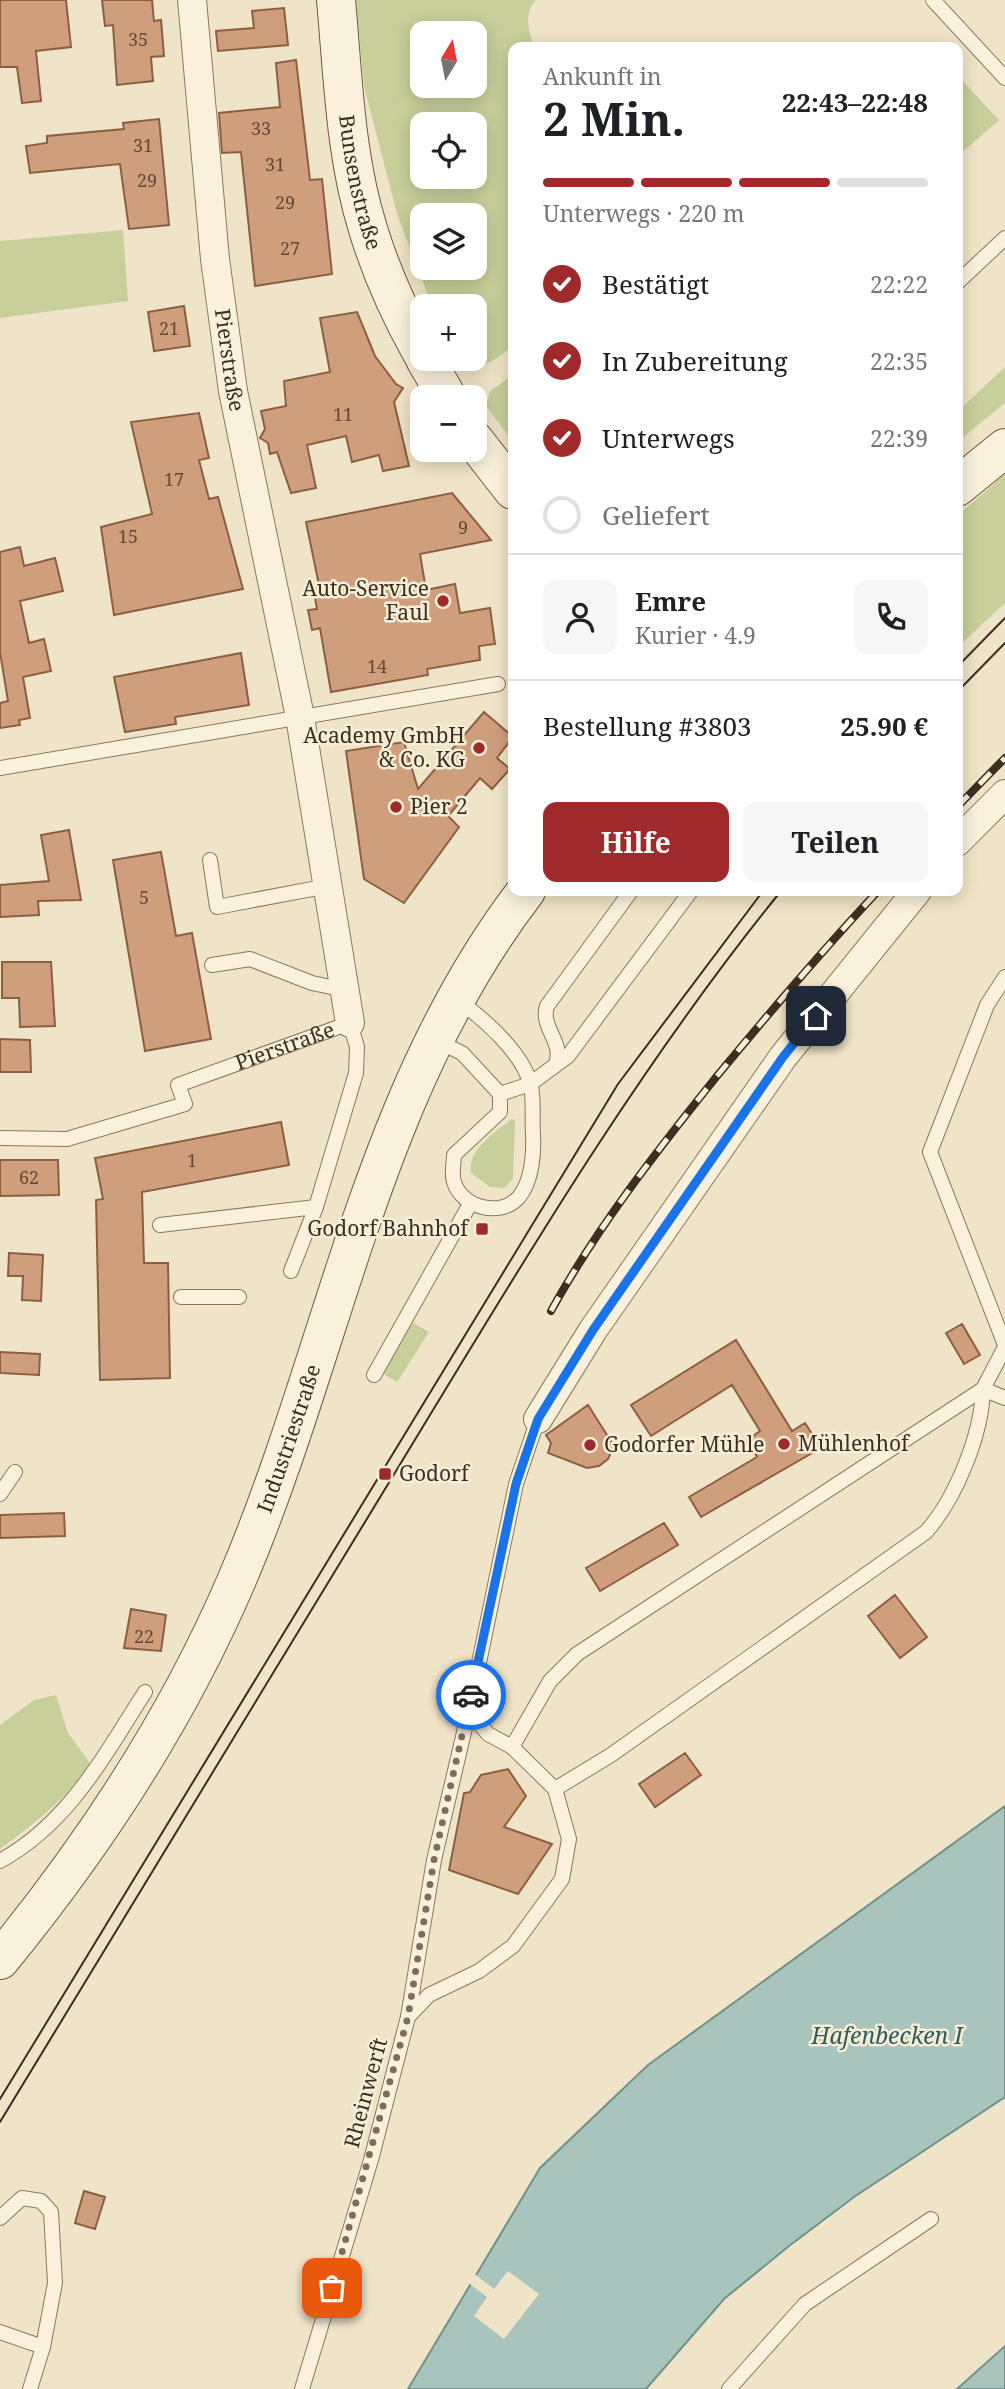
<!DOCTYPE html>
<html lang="de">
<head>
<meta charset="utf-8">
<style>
  :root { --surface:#fff; --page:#f6f6f6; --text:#202124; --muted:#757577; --line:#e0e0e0; --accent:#9e2a2b }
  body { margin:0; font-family:"Noto Serif",serif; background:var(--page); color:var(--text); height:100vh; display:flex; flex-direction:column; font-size:26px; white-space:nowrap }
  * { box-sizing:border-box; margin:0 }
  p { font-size:23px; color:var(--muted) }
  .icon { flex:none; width:38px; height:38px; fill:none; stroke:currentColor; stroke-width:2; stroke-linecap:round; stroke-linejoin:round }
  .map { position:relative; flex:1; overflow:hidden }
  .panel { position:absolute; left:508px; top:42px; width:455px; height:854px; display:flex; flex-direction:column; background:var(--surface); border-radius:14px; box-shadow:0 4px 18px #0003 }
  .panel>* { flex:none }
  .needle { width:46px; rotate:10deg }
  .fabs { position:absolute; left:410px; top:21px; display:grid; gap:14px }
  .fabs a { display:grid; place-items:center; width:77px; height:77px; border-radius:14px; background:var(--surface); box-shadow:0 4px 18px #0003; font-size:35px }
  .pin { position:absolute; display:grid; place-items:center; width:60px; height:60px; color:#fff; margin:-30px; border-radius:14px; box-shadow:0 4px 10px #0006 }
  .courier { position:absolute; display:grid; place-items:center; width:70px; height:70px; margin:-35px; border:5px solid #1a73e8; border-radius:50%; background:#fff; color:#222; box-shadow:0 2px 9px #0007 }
  .headline em { font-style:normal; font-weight:700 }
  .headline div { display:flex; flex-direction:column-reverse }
  .headline { display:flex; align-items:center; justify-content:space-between; height:119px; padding:0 35px }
  h1 { font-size:46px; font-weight:700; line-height:52px }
  .bar { display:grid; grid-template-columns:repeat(4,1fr); gap:10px 7px; align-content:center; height:84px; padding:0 35px }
  .bar i { height:9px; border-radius:5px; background:var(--line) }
  .bar .active { background:var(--accent) }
  .bar p { grid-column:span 4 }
  .line { display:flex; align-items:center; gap:18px; padding:0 35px; border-top:2px solid var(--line) }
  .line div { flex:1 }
  .round { display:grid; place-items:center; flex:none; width:74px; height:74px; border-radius:14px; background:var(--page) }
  ol { padding:0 35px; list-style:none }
  li { display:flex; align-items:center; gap:21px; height:77px }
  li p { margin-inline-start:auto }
  li .icon { padding:7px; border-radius:50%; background:var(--accent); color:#fff; stroke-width:4 }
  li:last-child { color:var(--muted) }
  li i { width:38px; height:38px; border:4px solid var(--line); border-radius:50% }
  .button { display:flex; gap:14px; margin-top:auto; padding:14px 35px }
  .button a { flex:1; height:80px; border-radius:14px; background:var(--accent); color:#fff; font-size:28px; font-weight:700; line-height:80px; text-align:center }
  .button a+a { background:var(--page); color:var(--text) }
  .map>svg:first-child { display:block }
  .green { fill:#c9cf9b; fill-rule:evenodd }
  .water { fill:#a9c4bc; stroke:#6f938a; stroke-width:2 }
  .pier { fill:#f0e4c8 }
  .building { fill:#cf9f7d; stroke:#8d5f41; stroke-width:2 }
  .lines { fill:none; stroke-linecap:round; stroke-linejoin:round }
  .lane-casing { stroke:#8d765c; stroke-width:16 }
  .street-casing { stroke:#8d765c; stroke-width:30 }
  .secondary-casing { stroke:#6f573f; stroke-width:40 }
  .lane { stroke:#faf1dc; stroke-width:14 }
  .street { stroke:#faf1dc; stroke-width:28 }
  .secondary { stroke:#faf1dc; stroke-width:38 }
  .tram { stroke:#3d2e20; stroke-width:2 }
  .rail-casing { stroke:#3d2e20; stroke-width:8 }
  .rail { stroke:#f7eed8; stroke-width:5; stroke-dasharray:16; stroke-linecap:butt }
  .done { stroke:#7c6e5b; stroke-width:7; stroke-dasharray:0 12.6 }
  .route { stroke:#1a73e8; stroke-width:9 }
  .poi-dot { fill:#9e2a2b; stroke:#f7eed8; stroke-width:2.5 }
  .labels { text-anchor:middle; stroke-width:5; stroke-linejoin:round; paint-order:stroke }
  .number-label { font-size:18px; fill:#624a37 }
  .street-label { font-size:21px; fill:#3d2e20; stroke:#f7eed8 }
  .poi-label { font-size:21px; fill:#3d2e20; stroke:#f7eed8; text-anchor:start }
  .water-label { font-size:23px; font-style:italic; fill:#2f5d5a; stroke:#f7eed8 }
</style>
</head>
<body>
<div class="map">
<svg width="1005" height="2389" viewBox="0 0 1005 2389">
  <rect width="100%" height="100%" fill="#f0e4c8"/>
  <!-- green -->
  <path class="green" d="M356 0H536C523 13 529 32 534 47H513V346C495 359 480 374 459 359H474V306H432L397 214 364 86ZM474 33V86H422V33ZM474 124V177H422V124ZM474 215V268H422V215Z
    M957 75 999 120 957 157Z
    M123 230 128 301 0 318V241Z
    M1005 367V403L957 442V412Z
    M513 375V442L486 406 490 391Z
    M1005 474V603L957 648V516Z
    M512 1119 515 1120 513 1179 504 1188 490 1187 471 1173C467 1149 496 1132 512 1119Z
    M413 1323 429 1332 397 1382 382 1373Z
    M56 1695 68 1733 90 1763C67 1799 34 1824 0 1849V1725L34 1700Z"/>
  <!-- water -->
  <path class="water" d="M1005 1806V2097L854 2197 789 2246 724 2299 646 2389H408L540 2168 648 2065Z
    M1005 2346V2389H957Z"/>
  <!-- pier -->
  <path class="pier" d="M508 2271 539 2294 504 2339 474 2316 487 2297 466 2281 472 2272 494 2289Z"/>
  <!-- building -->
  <path class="building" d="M0 0H66L71 47 36 51 41 101 22 103 17 67H0Z
    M102 0H152L154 21 161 20 164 56 151 57 153 81 117 85 113 25 105 26Z
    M284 8 288 45 218 51 216 31 254 28 252 11Z
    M296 60 310 180 322 179 332 274 255 286 241 152 222 153 219 113 280 107 276 63Z
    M159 119 169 225 129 229 120 164 30 173 26 146 47 143V136L124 129 123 123Z
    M184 306 190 346 154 351 148 312Z
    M357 312 375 356 396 384 403 388 394 402 409 466 383 471 379 455 352 462 346 436 307 445 316 488 291 493 277 452 270 454 268 443 260 438 265 429 261 411 286 406 284 381 330 372 320 318Z
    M199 413 209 458 199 460 209 499 218 497 243 589 114 615 101 527 152 514 131 422Z
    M452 493 491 540 420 554 426 590 455 584 460 613 490 608 495 644 479 646 480 660 427 669 428 675 331 692 320 628 312 630 308 610 317 609 313 586 319 585 306 522Z
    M20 547 24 566 55 558 63 591 20 601 29 643 44 639 51 671 23 677 30 718 19 720 20 725 0 728V703L8 701 0 652V552Z
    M241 653 249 705 175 717 176 724 125 732 114 677Z
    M484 712 513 737 497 758 510 769 492 789 480 778 448 816 459 827 404 903 364 879 346 751 404 742 418 789Z
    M69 830 81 900 38 901 39 915 0 917V885L49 881 41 835Z
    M161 852 176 936 192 933 211 1039 145 1051 113 860Z
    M2 962H51L55 1026 20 1027 19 998H2Z
    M0 1039 30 1040 31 1072H0Z
    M281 1122 289 1165 142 1192 144 1263H168L170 1378 100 1380 96 1200 103 1199 95 1158Z
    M0 1160H58L59 1195 0 1196Z
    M9 1253 43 1255 41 1301 22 1300 23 1276H8Z
    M962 1324 980 1355 964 1364 946 1333Z
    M736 1340 792 1431 805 1423 821 1448 701 1517 689 1497 757 1457 747 1440 760 1431 732 1385 651 1436 631 1405Z
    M0 1352 40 1354 39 1375 0 1373Z
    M588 1405 614 1446 608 1459 599 1466 587 1468 548 1453 551 1443 546 1435Z
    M64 1513 65 1536 0 1538V1515Z
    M664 1523 678 1545 600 1591 586 1568Z
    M895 1595 927 1637 900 1658 868 1616Z
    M131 1609 166 1615 161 1651 124 1648Z
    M685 1753 701 1775 655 1807 639 1784Z
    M508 1769 526 1796 504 1827 552 1844 518 1894 449 1870 464 1793 470 1792 481 1775Z
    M84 2191 105 2197 95 2229 75 2223Z"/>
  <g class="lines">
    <!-- lane casing -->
    <g class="lane-casing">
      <g id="lane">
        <path d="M933 0 1005 78"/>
        <path d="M957 283 1005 238"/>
        <path d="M0 768 498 684"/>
        <path d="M210 860 217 907 328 886"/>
        <path d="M212 965 250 959 312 983 345 990"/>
        <path d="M1005 977 987 1005 930 1152 1005 1345"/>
        <path d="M435 1040 462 1053 500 1094V1112L454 1155C454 1164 451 1174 454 1182 462 1208 501 1218 519 1197 532 1181 534 1154 533 1135 532 1119 534 1101 531 1086 524 1054 484 1019 459 1001"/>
        <path d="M556 1064C564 1041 540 1028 547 1006L631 891"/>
        <path d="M500 1094 530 1084 568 1056 691 891"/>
        <path id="s1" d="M0 1138 67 1139 185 1104 178 1085 350 1023 357 1047 356 1073 316 1207 291 1271"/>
        <path d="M160 1225 316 1207"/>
        <path d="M181 1297H239"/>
        <path d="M374 1375 470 1204"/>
        <path d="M0 1494 15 1472"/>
        <path d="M469 1711 488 1734 512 1747 550 1681 577 1654 983 1389 1005 1347"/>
        <path d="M512 1747 555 1789 611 1755 926 1532C956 1498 982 1434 983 1389L1005 1398"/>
        <path d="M0 1861C69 1823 104 1756 145 1692"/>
        <path d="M408 2017 434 1860 469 1711 516 1484 538 1419"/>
        <path d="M0 2218 22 2198 41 2201 51 2212 55 2283 43 2347 30 2389"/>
        <path d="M0 2332 43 2347"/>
        <path d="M302 2389 371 2160 408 2017 429 1995 479 1971 513 1946 562 1879 569 1839 555 1789"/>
        <path d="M729 2389 805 2304 931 2219"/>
      </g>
    </g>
    <!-- street casing -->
    <g class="street-casing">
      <g id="street">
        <path id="s2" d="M192 0 215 259 233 391 300 717 350 1023"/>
        <path d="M957 842 1005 794"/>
        <path d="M538 1419 593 1330 783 1057 917 891"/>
      </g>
    </g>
    <!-- secondary casing -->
    <g class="secondary-casing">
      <g id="secondary">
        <path id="s3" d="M336 0C343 76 345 156 368 229 381 272 400 314 422 353"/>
        <path d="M425 359 447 397"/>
        <path d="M474 440 513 490"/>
        <path d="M957 487 1005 448"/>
        <path id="s4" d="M0 1960C95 1844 179 1716 238 1577 335 1349 371 1092 526 891"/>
      </g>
    </g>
    <!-- lane -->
    <use href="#lane" class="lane"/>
    <!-- street -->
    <use href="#street" class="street"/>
    <!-- secondary -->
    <use href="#secondary" class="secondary"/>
    <!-- tram -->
    <path class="tram" d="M957 667 1005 618
      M957 692 1005 643
      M0 2099 618 1084 763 891
      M0 2122C132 1905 264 1688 396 1471 517 1272 635 1071 781 891"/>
    <!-- rail casing -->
    <g class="rail-casing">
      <path id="rail" d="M957 807 1005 758
        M551 1311C598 1226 656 1152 717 1076 769 1013 822 951 878 891"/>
    </g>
    <!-- rail -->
    <use href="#rail" class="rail"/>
  </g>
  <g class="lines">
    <!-- done -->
    <path class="done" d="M332 2288 408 2017 434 1860 471 1695"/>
    <!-- route -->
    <path class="route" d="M471 1695 516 1484 538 1419 593 1330 783 1057 816 1016"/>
  </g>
  <!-- markers -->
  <g class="poi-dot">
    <circle cx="443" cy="601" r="7"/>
    <circle cx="479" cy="748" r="7"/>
    <circle cx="396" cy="807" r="7"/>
    <rect x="475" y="1222" width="14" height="14" rx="3.5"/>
    <circle cx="784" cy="1444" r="7"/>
    <circle cx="590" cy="1445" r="7"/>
    <rect x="378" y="1467" width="14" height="14" rx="3.5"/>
  </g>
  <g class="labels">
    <!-- number labels -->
    <g class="number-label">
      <text x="138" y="46">35</text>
      <text x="261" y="135">33</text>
      <text x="143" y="152">31</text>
      <text x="275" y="171">31</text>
      <text x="147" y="187">29</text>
      <text x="285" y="209">29</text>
      <text x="290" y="255">27</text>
      <text x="169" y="335">21</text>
      <text x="343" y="421">11</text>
      <text x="174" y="486">17</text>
      <text x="463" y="534">9</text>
      <text x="128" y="543">15</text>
      <text x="377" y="673">14</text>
      <text x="144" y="904">5</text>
      <text x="192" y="1167">1</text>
      <text x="29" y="1184">62</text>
      <text x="144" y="1643">22</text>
    </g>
    <!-- street labels -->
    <g class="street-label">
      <text dy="7" stroke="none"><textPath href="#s3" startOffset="184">Bunsenstraße</textPath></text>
      <text dy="7" stroke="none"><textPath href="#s2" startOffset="362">Pierstraße</textPath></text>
      <text dy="7" stroke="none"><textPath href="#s1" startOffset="324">Pierstraße</textPath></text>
      <text dy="7" stroke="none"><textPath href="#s4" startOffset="600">Industriestraße</textPath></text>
      <text transform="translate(366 2093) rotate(-75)" y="7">Rheinwerft</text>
    </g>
    <!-- poi labels -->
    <g class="poi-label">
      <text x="429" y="596" text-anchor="end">Auto-Service<tspan x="429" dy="24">Faul</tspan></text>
      <text x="465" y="743" text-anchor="end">Academy GmbH<tspan x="465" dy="24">&amp; Co. KG</tspan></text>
      <text x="410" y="814">Pier 2</text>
      <text x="468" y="1236" text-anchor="end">Godorf Bahnhof</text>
      <text x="798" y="1451">Mühlenhof</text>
      <text x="604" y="1452">Godorfer Mühle</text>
      <text x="399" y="1481">Godorf</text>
    </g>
    <!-- water labels -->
    <g class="water-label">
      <text x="887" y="2044">Hafenbecken I</text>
    </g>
  </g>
</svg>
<div class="fabs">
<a><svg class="needle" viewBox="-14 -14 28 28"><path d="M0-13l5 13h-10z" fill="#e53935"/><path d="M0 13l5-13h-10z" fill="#757577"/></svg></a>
<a><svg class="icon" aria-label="locate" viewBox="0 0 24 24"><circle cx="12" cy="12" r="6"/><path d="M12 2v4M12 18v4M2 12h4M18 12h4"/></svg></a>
<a><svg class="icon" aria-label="layers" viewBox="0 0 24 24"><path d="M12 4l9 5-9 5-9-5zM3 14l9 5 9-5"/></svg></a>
<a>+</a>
<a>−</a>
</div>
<div class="pin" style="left:332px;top:2288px;background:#ea580c"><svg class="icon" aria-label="bag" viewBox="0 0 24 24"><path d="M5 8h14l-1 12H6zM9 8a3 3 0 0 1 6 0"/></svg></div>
<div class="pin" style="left:816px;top:1016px;background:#1f2937"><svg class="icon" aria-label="home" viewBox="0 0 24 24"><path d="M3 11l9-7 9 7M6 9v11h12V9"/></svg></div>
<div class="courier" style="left:471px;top:1695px"><svg class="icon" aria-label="car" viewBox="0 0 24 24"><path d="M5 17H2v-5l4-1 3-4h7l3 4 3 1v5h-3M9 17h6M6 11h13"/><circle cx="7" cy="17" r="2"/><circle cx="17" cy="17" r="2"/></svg></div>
<section class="panel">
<div class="headline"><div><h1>2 Min.</h1><p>Ankunft in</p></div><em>22:43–22:48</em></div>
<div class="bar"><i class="active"></i><i class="active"></i><i class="active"></i><i></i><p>Unterwegs · 220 m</p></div>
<ol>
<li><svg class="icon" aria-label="check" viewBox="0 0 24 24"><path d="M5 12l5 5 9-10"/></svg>Bestätigt<p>22:22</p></li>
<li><svg class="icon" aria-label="check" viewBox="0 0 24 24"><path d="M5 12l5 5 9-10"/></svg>In Zubereitung<p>22:35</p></li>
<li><svg class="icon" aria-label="check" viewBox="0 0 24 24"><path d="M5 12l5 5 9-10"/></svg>Unterwegs<p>22:39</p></li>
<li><i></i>Geliefert</li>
</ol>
<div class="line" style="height:126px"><a class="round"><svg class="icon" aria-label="person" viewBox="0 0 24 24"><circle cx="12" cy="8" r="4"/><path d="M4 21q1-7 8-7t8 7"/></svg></a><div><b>Emre</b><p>Kurier · 4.9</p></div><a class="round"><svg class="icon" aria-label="phone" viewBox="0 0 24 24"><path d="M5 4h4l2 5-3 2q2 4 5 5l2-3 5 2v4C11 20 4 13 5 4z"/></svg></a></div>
<div class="line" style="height:91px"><div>Bestellung #3803</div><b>25.90 €</b></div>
<div class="button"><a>Hilfe</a><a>Teilen</a></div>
</section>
</div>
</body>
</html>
